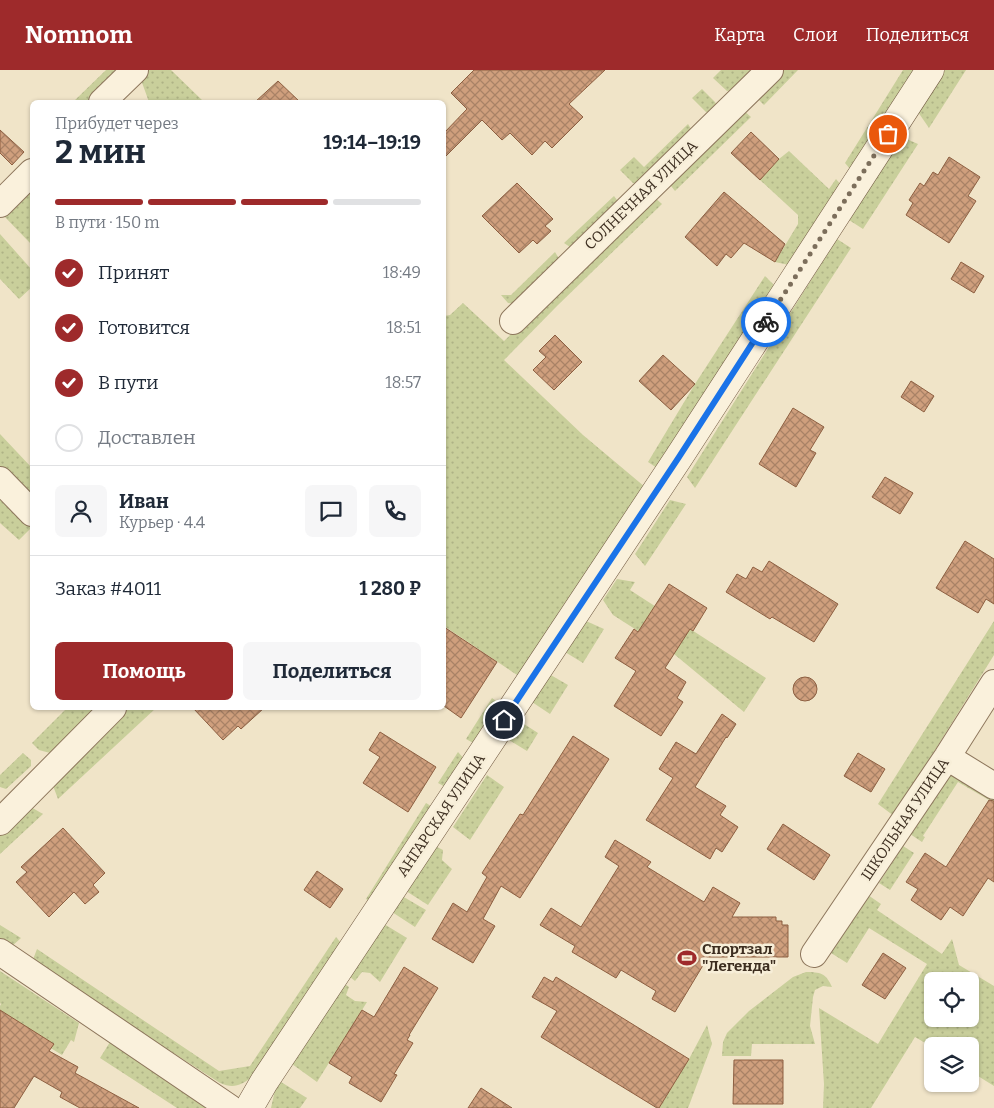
<!DOCTYPE html>
<html lang="ru">
<head>
<meta charset="utf-8">
<style>
  :root { --surface:#fff; --page:#f6f6f7; --text:#1f2937; --muted:#747a83; --line:#e0e1e3; --accent:#9e2a2b }
  body { margin:0; font-family:Bitter,serif; background:var(--page); color:var(--text); height:100vh; display:flex; flex-direction:column; font-size:19px; white-space:nowrap }
  * { box-sizing:border-box; margin:0 }
  p { font-size:16px; color:var(--muted) }
  .icon { flex:none; width:28px; height:28px; fill:none; stroke:currentColor; stroke-width:2; stroke-linecap:round; stroke-linejoin:round }
  .map { position:relative; flex:1; overflow:hidden }
  .drawer { position:absolute; left:30px; top:30px; width:416px; height:610px; display:flex; flex-direction:column; background:var(--surface); border-radius:8px; box-shadow:0 1px 4px #0004 }
  .drawer>* { flex:none }
  .tools { position:absolute; left:924px; top:902px; display:grid; gap:10px }
  .tools a { display:grid; place-items:center; width:55px; height:55px; border-radius:8px; background:var(--surface); box-shadow:0 1px 4px #0004; font-size:25px }
  .pin { position:absolute; display:grid; place-items:center; width:42px; height:42px; color:#fff; margin:-21px; border:2px solid #fff; border-radius:50%; box-shadow:0 1px 5px #0007 }
  .courier { position:absolute; display:grid; place-items:center; width:50px; height:50px; margin:-25px; border:4px solid #1a73e8; border-radius:50%; background:#fff; color:#222; box-shadow:0 1px 6px #0007 }
  .overview em { font-style:normal; font-weight:700 }
  .overview div { display:flex; flex-direction:column-reverse }
  .overview { display:flex; align-items:center; justify-content:space-between; height:85px; padding:0 25px }
  h1 { font-size:32px; font-weight:700; line-height:38px }
  .bar { display:grid; grid-template-columns:repeat(4,1fr); gap:8px 5px; align-content:center; height:60px; padding:0 25px }
  .bar i { height:6px; border-radius:4px; background:var(--line) }
  .bar .active { background:var(--accent) }
  .bar p { grid-column:span 4 }
  .line { display:flex; align-items:center; gap:12px; padding:0 25px; border-top:1px solid var(--line) }
  .line div { flex:1 }
  .round { display:grid; place-items:center; flex:none; width:52px; height:52px; border-radius:8px; background:var(--page) }
  ol { padding:0 25px; list-style:none }
  li { display:flex; align-items:center; gap:15px; height:55px }
  li p { margin-inline-start:auto }
  li .icon { padding:5px; border-radius:50%; background:var(--accent); color:#fff; stroke-width:4 }
  li:last-child { color:var(--muted) }
  li i { width:28px; height:28px; border:2px solid var(--line); border-radius:50% }
  .primary-button { display:flex; gap:10px; margin-top:auto; padding:10px 25px }
  .primary-button a { flex:1; height:58px; border-radius:8px; background:var(--accent); color:#fff; font-size:20px; font-weight:700; line-height:58px; text-align:center }
  .primary-button a+a { background:var(--page); color:var(--text) }
  header { display:flex; align-items:center; gap:30px; box-sizing:border-box; height:70px; padding:0 25px; background:var(--accent); color:#fff }
  header strong { font-size:24px }
  nav { display:flex; gap:28px; margin-inline-start:auto; font-size:18px }
  .map>svg:first-child { display:block }
  .grass { fill:url(#grass-dots); fill-rule:evenodd }
  .building { fill:url(#building-cross-hatch); stroke:#8d5f41 }
  .lines { fill:none; stroke-linecap:round; stroke-linejoin:round }
  .street-casing { stroke:#8d765c; stroke-width:28 }
  .secondary-casing { stroke:#6f573f; stroke-width:29 }
  .street { stroke:#faf1dc; stroke-width:26 }
  .secondary { stroke:#faf1dc; stroke-width:28 }
  .done { stroke:#7c6e5b; stroke-width:5; stroke-dasharray:0 9 }
  .route { stroke:#1a73e8; stroke-width:6 }
  .labels { text-anchor:middle; stroke-width:5; stroke-linejoin:round; paint-order:stroke }
  .street-label { font-size:15px; fill:#3d2e20; stroke:#f7eed8 }
  .poi-label { font-size:15px; font-weight:bold; fill:#3d2e20; stroke:#f7eed8; text-anchor:start }
</style>
</head>
<body>
<header>
<strong>Nomnom</strong>
<nav><a>Карта</a><a>Слои</a><a>Поделиться</a></nav>
</header>
<div class="map">
<svg width="994" height="1038" viewBox="0 0 994 1038">
  <defs>
    <pattern id="grass-dots" width="8" height="8" patternUnits="userSpaceOnUse" patternTransform="scale(1.25)"><rect width="8" height="8" fill="#c9cf9b"/><path d="M2 2h.1M6 6h.1" fill="none" stroke="#aeb285" stroke-width="1.8" stroke-linecap="round"/></pattern>
    <pattern id="building-cross-hatch" width="8" height="8" patternUnits="userSpaceOnUse" patternTransform="scale(1.25)"><rect width="8" height="8" fill="#cf9f7d"/><path d="M0 0l8 8M0 8l8-8" fill="none" stroke="#a98266"/></pattern>
  </defs>
  <rect width="100%" height="100%" fill="#f0e4c8"/>
  <!-- grass -->
  <path class="grass" d="M106 0H124L91 32H73Z
    M147 0H171L204 32H149L140 7Z
    M721 0H754L733 20 727 21 713 8Z
    M780 0H798L764 35 754 25Z
    M903 0H916L851 100 845 93Z
    M945 0H966L929 58 918 42Z
    M702 19 715 32 717 36 711 43 706 42 692 28Z
    M741 38 751 47 675 121 667 111Z
    M688 54 693 62 640 113H633L620 100 634 87 644 97Z
    M902 67 918 74 863 159 849 150Z
    M789 81 829 119 836 109 841 115 789 195 775 192 798 154V145L760 110 779 89Z
    M32 113V175L1 143Z
    M614 126 620 134 573 179 564 173Z
    M653 126 662 134 557 236 504 290 583 365 645 417 587 507 582 508 558 543 559 550 520 607 444 556V246L450 245 463 233 504 271Z
    M0 164 32 200V217L19 229 0 209Z
    M837 169 851 178 695 418 687 407Z
    M555 182 561 192 515 234 508 233 501 225H511Z
    M765 206 775 216 657 398 648 392 695 314Z
    M0 364 32 398V429L0 398Z
    M0 422 32 456V457L19 470 0 453Z
    M670 430 686 434 645 496 635 484Z
    M617 509 635 512 630 520 766 608 744 642 674 584 613 545 603 530Z
    M586 551 604 559 583 593 565 582Z
    M994 551V585L894 746 878 734Z
    M549 604 568 615 550 644 532 632Z
    M492 628 502 635 477 675 466 669Z
    M67 638H101L53 686 50 683 39 680 32 673Z
    M129 638H156L58 729 52 713Z
    M521 652 538 663 527 681 509 670Z
    M458 682 467 692 449 719 438 713Z
    M23 683 31 690V696L6 719 0 717V705Z
    M948 703 994 722V733L958 712 923 766 925 767 922 772 910 764Z
    M487 705 504 717 470 770 453 757Z
    M426 733 436 739 374 833 366 829Z
    M29 736 43 744 0 784V765Z
    M435 776 443 780 442 790 452 799 428 835 406 821Z
    M903 776 914 783 890 820 879 813Z
    M868 825 881 834 877 840 942 884 952 869 959 895 994 916V1016L970 1001V976H932V977L915 967 871 1038H823L824 1014 819 938 878 974 927 894 869 858 847 893 831 883ZM932 911H970V949H932Z
    M402 826 426 840 415 857 392 842Z
    M384 854 407 868 380 912 370 903 362 902 355 911 350 907Z
    M0 855 21 868 11 877 0 870Z
    M336 867 342 874 252 1007C241 1015 234 1019 220 1013L32 892 37 879 219 1001 250 996Z
    M0 901 79 953 74 972 71 970 62 985 0 947V936L1 934 0 933Z
    M806 902C820 902 826 903 832 917L823 916 815 920 813 927 810 956 815 974H752L751 986H722L723 972 727 963 749 941 793 907Z
    M345 914 349 917 346 925 355 931 367 932 317 1012 292 994Z
    M707 955 712 974 690 1033 688 1038H659L689 989Z
    M110 972 211 1038H177L100 988Z
    M281 1012 307 1028 300 1038H271L275 1020Z"/>
  <!-- building -->
  <path class="building" d="M474 0H605L569 34 583 47 552 78 545 71 532 85 510 63 502 70 482 50 444 88V63L467 39 451 23Z
    M278 11 300 32H255Z
    M0 60 24 82 12 95 0 83Z
    M751 62 779 89 760 110 731 83Z
    M949 87 980 107 968 126 976 131 949 173 906 145 913 133 909 130 920 113 924 116 933 102 938 105Z
    M517 113 553 149 545 156 551 161 537 174 533 170 519 183 482 146Z
    M724 122 785 174 775 192 744 173 731 188 726 184 717 196 685 167Z
    M961 192 984 206 974 223 951 209Z
    M555 265 582 292 554 320 533 300 546 287 539 281Z
    M663 285 695 314 671 340 639 311Z
    M911 311 934 326 924 342 901 327Z
    M793 338 824 357 810 380 816 383 796 417 759 394Z
    M885 407 913 423 900 444 872 427Z
    M965 471 994 489V534L986 529 978 543 936 518Z
    M769 491 838 534 814 572 772 547 770 549 726 522 737 504 746 509 753 497 762 502Z
    M669 514 707 538 693 561 690 559 665 598 686 612 677 628 683 632 661 666 614 636 636 601 615 588 634 559 638 562Z
    M444 557 497 592 461 648 444 636Z
    M793 619a12 12 0 1 1 24 0a12 12 0 1 1-24 0Z
    M193 638H264L241 659 238 656 223 670Z
    M722 644 736 654 727 668 726 667 695 717 726 736 720 745 738 757 722 782 716 778 710 789 646 750 673 708 659 699 676 672 696 684Z
    M380 662 436 697 408 742 363 713 380 687 369 680Z
    M573 666 609 689 520 828 501 816 483 849 495 856 473 893 432 869 453 833 467 842 487 807 482 803 520 744 523 745Z
    M858 683 885 699 871 722 844 706Z
    M989 730 994 731V812L988 808 963 846 950 837 941 850 911 830 918 819 906 812 925 783 946 797Z
    M783 754 830 785 814 810 767 779Z
    M63 758 105 803 93 815 99 822 85 834 74 822 49 847 16 812 27 802 21 797Z
    M615 770 651 792 647 797 704 832 713 817 740 833 732 847H776V851H782V855H788V887H708L675 942 652 929 656 921 621 900 616 908 572 882 575 876 540 855 551 838 581 857 619 796 605 787Z
    M317 801 343 819 330 838 304 820Z
    M883 883 906 898 885 929 862 915Z
    M404 897 438 918 409 965H410L407 970 413 973 394 1004 397 1005 381 1032 349 1013 352 1007 329 993 362 940 374 947Z
    M544 907 553 912 556 907 689 989 659 1038H657L541 967 557 941 532 927Z
    M0 940 54 974 49 981 78 997 75 1003 139 1038H80L60 1027 62 1022 34 1006 14 1038H0Z
    M734 990H783V1034H733Z
    M481 1018 512 1038H468Z"/>
  <g class="lines">
    <!-- street casing -->
    <g class="street-casing">
      <path id="street" d="M102 32 135 0
        M0 134 32 102
        M513 251 770 0
        M0 410 32 443
        M947 687 994 716
        M0 752 113 638
        M0 882 230 1038
        M814 884 947 687 994 613"/>
    </g>
    <!-- secondary casing -->
    <g class="secondary-casing">
      <path id="secondary" d="M249 1038 264 1012 679 387 930 0"/>
    </g>
    <!-- street -->
    <use href="#street" class="street"/>
    <!-- secondary -->
    <use href="#secondary" class="secondary"/>
  </g>
  <g class="lines">
    <!-- done -->
    <path class="done" d="M766 252 888 64"/>
    <!-- route -->
    <path class="route" d="M504 650 679 387 766 252"/>
  </g>
  <!-- icons -->
  <defs>
    <g id="stadium-bare" transform="scale(1.5)"><path d="M0-5a6.5 5 0 1 0 0 10a6.5 5 0 1 0 0-10ZM-3.5-1.8h7v3.6h-7Z" fill="#9e2a2b" stroke="#f7eed8" stroke-width="2.5" paint-order="stroke"/></g>
  </defs>
  <g fill-rule="evenodd">
    <use href="#stadium-bare" x="687" y="888"/>
  </g>
  <g class="labels">
    <!-- street labels -->
    <g class="street-label">
      <text transform="translate(641 125) rotate(-44)" y="5">СОЛНЕЧНАЯ УЛИЦА</text>
      <text transform="translate(441 745) rotate(-56)" y="5">АНГАРСКАЯ УЛИЦА</text>
      <text transform="translate(905 749) rotate(-56)" y="5">ШКОЛЬНАЯ УЛИЦА</text>
    </g>
    <!-- poi labels -->
    <g class="poi-label">
      <text x="702" y="884">Спортзал<tspan x="702" dy="17">"Легенда"</tspan></text>
    </g>
  </g>
</svg>
<div class="tools">
<a><svg class="icon" aria-label="locate" viewBox="0 0 24 24"><circle cx="12" cy="12" r="6"/><path d="M12 2v4M12 18v4M2 12h4M18 12h4"/></svg></a>
<a><svg class="icon" aria-label="layers" viewBox="0 0 24 24"><path d="M12 4l9 5-9 5-9-5zM3 14l9 5 9-5"/></svg></a>
</div>
<div class="pin" style="left:888px;top:64px;background:#ea580c"><svg class="icon" aria-label="bag" viewBox="0 0 24 24"><path d="M5 8h14l-1 12H6zM9 8a3 3 0 0 1 6 0"/></svg></div>
<div class="pin" style="left:504px;top:650px;background:#1f2937"><svg class="icon" aria-label="home" viewBox="0 0 24 24"><path d="M3 11l9-7 9 7M6 9v11h12V9"/></svg></div>
<div class="courier" style="left:766px;top:252px"><svg class="icon" aria-label="bike" viewBox="0 0 24 24"><circle cx="6" cy="16" r="4"/><circle cx="18" cy="16" r="4"/><path d="M6 16l4-8h5l3 8M10 8l3 8H6M13 5h3"/></svg></div>
<section class="drawer">
<div class="overview"><div><h1>2 мин</h1><p>Прибудет через</p></div><em>19:14–19:19</em></div>
<div class="bar"><i class="active"></i><i class="active"></i><i class="active"></i><i></i><p>В пути · 150 m</p></div>
<ol>
<li><svg class="icon" aria-label="check" viewBox="0 0 24 24"><path d="M5 12l5 5 9-10"/></svg>Принят<p>18:49</p></li>
<li><svg class="icon" aria-label="check" viewBox="0 0 24 24"><path d="M5 12l5 5 9-10"/></svg>Готовится<p>18:51</p></li>
<li><svg class="icon" aria-label="check" viewBox="0 0 24 24"><path d="M5 12l5 5 9-10"/></svg>В пути<p>18:57</p></li>
<li><i></i>Доставлен</li>
</ol>
<div class="line" style="height:90px"><a class="round"><svg class="icon" aria-label="person" viewBox="0 0 24 24"><circle cx="12" cy="8" r="4"/><path d="M4 21q1-7 8-7t8 7"/></svg></a><div><b>Иван</b><p>Курьер · 4.4</p></div><a class="round"><svg class="icon" aria-label="chat" viewBox="0 0 24 24"><path d="M4 5h16v11H9l-5 4z"/></svg></a><a class="round"><svg class="icon" aria-label="phone" viewBox="0 0 24 24"><path d="M5 4h4l2 5-3 2q2 4 5 5l2-3 5 2v4C11 20 4 13 5 4z"/></svg></a></div>
<div class="line" style="height:65px"><div>Заказ #4011</div><b>1 280 ₽</b></div>
<div class="primary-button"><a>Помощь</a><a>Поделиться</a></div>
</section>
</div>
</body>
</html>
